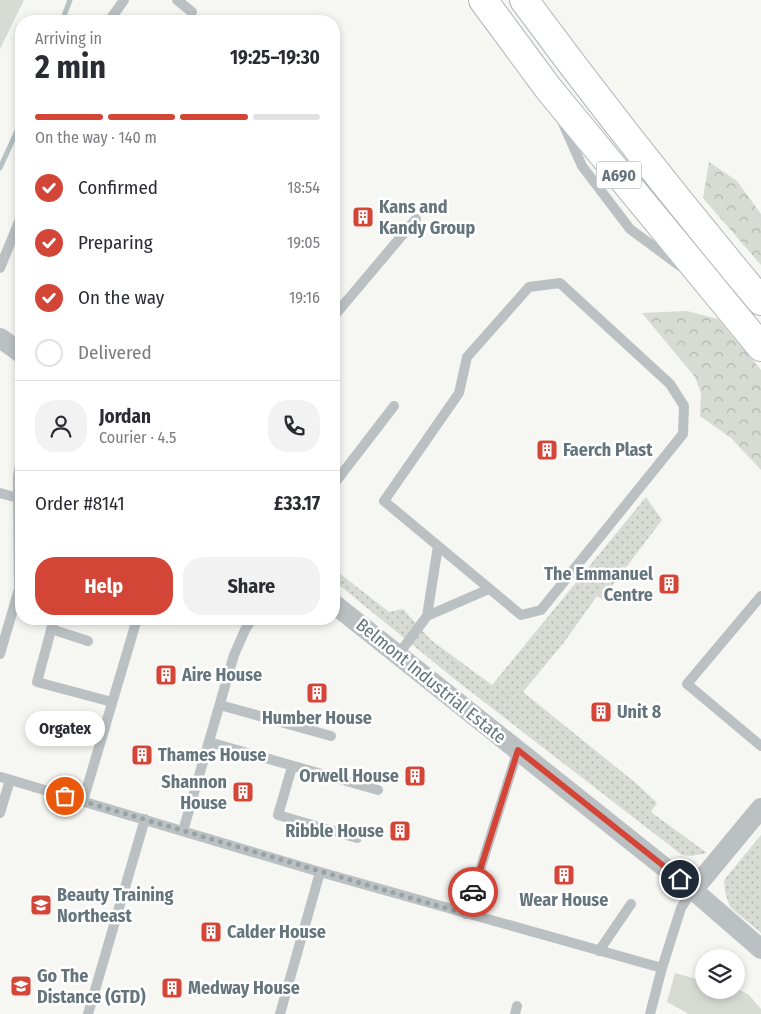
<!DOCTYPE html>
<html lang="en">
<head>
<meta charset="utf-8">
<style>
  :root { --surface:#fff; --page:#f2f2f3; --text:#2b2b33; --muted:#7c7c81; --line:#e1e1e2; --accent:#d24537 }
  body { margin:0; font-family:"Fira Sans Condensed",sans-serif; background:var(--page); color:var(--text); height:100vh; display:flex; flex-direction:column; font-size:19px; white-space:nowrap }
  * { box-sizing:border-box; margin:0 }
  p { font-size:16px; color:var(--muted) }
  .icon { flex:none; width:28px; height:28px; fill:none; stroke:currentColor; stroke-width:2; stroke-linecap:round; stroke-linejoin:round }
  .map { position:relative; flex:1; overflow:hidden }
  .drawer { position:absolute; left:15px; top:15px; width:325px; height:610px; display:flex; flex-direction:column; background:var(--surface); border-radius:20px; box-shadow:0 2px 8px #0003 }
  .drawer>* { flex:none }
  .buttons { position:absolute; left:695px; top:949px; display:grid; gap:10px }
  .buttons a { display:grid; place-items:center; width:50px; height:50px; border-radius:50%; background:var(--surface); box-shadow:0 2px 8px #0003; font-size:25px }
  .pin { position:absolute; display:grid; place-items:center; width:42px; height:42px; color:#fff; margin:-21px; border:2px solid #fff; border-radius:50%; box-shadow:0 1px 5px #0007 }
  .courier { position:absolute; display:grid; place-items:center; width:50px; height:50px; margin:-25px; border:4px solid #d24537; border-radius:50%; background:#fff; color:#222; box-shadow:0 1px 6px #0007 }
  .bubble { position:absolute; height:35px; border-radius:18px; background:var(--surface); box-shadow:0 2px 8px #0003; font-size:16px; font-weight:700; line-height:35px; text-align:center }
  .headline em { font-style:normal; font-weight:700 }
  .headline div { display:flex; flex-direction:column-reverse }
  .headline { display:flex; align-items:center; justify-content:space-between; height:85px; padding:0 20px }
  h1 { font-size:32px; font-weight:700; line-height:38px }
  .bar { display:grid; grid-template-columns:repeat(4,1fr); gap:8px 5px; align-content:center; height:60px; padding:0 20px }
  .bar i { height:6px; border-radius:4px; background:var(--line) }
  .bar .active { background:var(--accent) }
  .bar p { grid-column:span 4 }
  .line { display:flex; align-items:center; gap:12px; padding:0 20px; border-top:1px solid var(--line) }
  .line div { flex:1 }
  .round { display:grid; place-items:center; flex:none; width:52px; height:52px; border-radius:20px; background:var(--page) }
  ol { padding:0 20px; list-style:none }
  li { display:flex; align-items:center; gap:15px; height:55px }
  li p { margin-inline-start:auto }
  li .icon { padding:5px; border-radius:50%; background:var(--accent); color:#fff; stroke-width:4 }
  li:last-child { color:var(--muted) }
  li i { width:28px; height:28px; border:2px solid var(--line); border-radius:50% }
  .action { display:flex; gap:10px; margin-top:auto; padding:10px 20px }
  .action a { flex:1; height:58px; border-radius:20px; background:var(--accent); color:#fff; font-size:20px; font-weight:700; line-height:58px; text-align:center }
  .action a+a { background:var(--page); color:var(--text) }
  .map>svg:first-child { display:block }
  .grass { fill:url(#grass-dots) }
  .forest { fill:url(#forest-crowns) }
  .garden { fill:#d7dbd3 }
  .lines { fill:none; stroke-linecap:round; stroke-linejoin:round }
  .stream { stroke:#b4c2c4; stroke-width:5 }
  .highway-casing { stroke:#b1b6b8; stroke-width:30 }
  .lane { stroke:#bbc1c3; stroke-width:10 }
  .street { stroke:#bbc1c3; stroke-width:20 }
  .highway { stroke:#fff; stroke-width:28 }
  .done { stroke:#97a2a6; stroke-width:5; stroke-dasharray:0 9 }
  .route { stroke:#d24537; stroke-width:6 }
  .labels { text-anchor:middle; stroke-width:5; stroke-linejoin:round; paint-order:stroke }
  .shield { fill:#fff; stroke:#929ea3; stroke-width:1 }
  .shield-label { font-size:16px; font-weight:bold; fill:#64757c }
  .poi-label { font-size:18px; font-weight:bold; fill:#64757c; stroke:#fff; text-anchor:start }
  .street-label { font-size:18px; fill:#64757c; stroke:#fff }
</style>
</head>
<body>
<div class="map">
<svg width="761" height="1014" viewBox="0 0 761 1014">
  <defs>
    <pattern id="grass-dots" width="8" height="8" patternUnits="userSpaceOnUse" patternTransform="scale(1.25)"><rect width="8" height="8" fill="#d7dbd3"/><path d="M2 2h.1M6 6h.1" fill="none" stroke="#b2b6b0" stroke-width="1.8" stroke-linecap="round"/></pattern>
    <pattern id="forest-crowns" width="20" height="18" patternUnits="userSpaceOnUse" patternTransform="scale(1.25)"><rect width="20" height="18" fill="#d7dbd3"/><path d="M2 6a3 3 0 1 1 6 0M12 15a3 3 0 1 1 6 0" fill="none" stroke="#b2b6b0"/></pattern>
  </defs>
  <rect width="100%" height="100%" fill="#f6f6f3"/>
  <!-- grass -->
  <path class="grass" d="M646 497 662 520 602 599 597 596 565 641 523 692 637 784 657 803 651 812 707 853 691 856 682 855 457 681 334 581V569L389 612 403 609 431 640 492 685Z
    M761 835V933L730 907 725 892 724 880Z"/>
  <!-- forest -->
  <path class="forest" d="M709 162 737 181 761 214V265L703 198Z
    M687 311 718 319 761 370V470L731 438 700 416 701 393 695 377 642 313Z"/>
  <!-- garden -->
  <path class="garden" d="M0 0H24L0 49Z
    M675 973 704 981V990H736V988L749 995 761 1009V1014H689L667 1002Z"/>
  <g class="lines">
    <!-- stream -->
    <path class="stream" d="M62 21 70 0
      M0 168 21 122"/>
    <!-- highway casing -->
    <g class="highway-casing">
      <path id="highway" d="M483 0 548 88 761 347
        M524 0C600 103 679 203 761 301"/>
    </g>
    <!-- lane -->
    <path class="lane" d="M177 0 192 12
      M109 21 124 0
      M562 121 582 166 630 229 680 266
      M0 268 21 217
      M560 283 670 384 684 406 683 434 541 610 521 615 384 501 459 393 467 357 529 287Z
      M334 316 416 219
      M334 484 394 406
      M0 493 18 498
      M761 596 687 684 761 746
      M427 616 438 546
      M54 619 37 682 112 702
      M51 629 88 641
      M0 654 19 589 18 498V476L21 459
      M398 655 427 616 489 589
      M220 705 331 736
      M209 742 378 790
      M292 767 278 815 357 838
      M1 777 320 872 662 968 650 1014
      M83 801 137 619
      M0 813 10 780
      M183 831 234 655 245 630 252 619
      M466 914 518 750
      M599 951 631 904
      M662 968 681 908 693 890
      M88 1014 145 819
      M280 1014 320 872
      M515 1014 517 1006"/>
    <!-- street -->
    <path class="street" d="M0 338 21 353
      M334 604 693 890 761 949
      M693 890 761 808"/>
    <!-- highway -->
    <use href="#highway" class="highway"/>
  </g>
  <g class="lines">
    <!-- done -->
    <path class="done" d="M65 796 466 914 473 892"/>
    <!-- route -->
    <path class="route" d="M473 892 518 750 680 879"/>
  </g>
  <!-- icons -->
  <defs>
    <g id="building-square" transform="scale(1.125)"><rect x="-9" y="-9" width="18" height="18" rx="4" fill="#d24537" stroke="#fff"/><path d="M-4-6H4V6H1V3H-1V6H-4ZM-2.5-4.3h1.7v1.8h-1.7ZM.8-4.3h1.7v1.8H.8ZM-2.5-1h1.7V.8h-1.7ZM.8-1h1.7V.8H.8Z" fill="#fff"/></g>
    <g id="university-square" transform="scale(1.125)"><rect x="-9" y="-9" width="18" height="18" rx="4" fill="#d24537" stroke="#fff"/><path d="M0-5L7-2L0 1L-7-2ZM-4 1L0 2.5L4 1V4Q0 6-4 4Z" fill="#fff"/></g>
  </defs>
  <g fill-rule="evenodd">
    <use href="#building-square" x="363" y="217"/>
    <use href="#building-square" x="547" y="450"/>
    <use href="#building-square" x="669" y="584"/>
    <use href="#building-square" x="166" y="675"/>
    <use href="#building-square" x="317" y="693"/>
    <use href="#building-square" x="601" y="712"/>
    <use href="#building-square" x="142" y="755"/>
    <use href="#building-square" x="415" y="776"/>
    <use href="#building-square" x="243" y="792"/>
    <use href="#building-square" x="400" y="831"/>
    <use href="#building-square" x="564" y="875"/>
    <use href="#university-square" x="41" y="905"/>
    <use href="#building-square" x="211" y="932"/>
    <use href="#university-square" x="21" y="986"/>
    <use href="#building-square" x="172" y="988"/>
  </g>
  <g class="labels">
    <!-- shield labels -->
    <rect class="shield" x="596.5" y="161.5" width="45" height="27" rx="4"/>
    <g class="shield-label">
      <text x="619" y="181">A690</text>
    </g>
    <!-- poi labels -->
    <g class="poi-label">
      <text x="379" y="213">Kans and<tspan x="379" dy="21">Kandy Group</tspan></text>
      <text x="563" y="456">Faerch Plast</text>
      <text x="653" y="580" text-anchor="end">The Emmanuel<tspan x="653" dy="21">Centre</tspan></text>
      <text x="182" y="681">Aire House</text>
      <text x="617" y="718">Unit 8</text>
      <text x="317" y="724" text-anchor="middle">Humber House</text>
      <text x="158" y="761">Thames House</text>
      <text x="399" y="782" text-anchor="end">Orwell House</text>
      <text x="227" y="788" text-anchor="end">Shannon<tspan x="227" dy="21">House</tspan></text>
      <text x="384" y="837" text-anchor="end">Ribble House</text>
      <text x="57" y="901">Beauty Training<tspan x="57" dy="21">Northeast</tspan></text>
      <text x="564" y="906" text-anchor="middle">Wear House</text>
      <text x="227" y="938">Calder House</text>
      <text x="37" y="982">Go The<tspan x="37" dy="21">Distance (GTD)</tspan></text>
      <text x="188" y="994">Medway House</text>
    </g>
    <!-- street labels -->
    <g class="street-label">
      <text transform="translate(431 681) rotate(39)" y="6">Belmont Industrial Estate</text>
    </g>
  </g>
</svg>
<div class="buttons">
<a><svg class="icon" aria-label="layers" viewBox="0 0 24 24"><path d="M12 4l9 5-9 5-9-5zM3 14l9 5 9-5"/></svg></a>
</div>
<div class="pin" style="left:65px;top:796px;background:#ea580c"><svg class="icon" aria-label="bag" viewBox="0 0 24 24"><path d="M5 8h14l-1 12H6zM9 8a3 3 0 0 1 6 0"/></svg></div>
<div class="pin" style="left:680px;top:879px;background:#1f2937"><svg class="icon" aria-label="home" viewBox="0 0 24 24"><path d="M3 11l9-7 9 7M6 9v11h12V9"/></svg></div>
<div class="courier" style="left:473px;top:892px"><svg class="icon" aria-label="car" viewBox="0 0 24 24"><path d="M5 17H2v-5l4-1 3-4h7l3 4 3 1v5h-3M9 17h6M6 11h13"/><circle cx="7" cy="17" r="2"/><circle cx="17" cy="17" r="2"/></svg></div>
<div class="bubble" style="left:25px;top:711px;width:80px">Orgatex</div>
<section class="drawer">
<div class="headline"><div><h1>2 min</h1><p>Arriving in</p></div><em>19:25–19:30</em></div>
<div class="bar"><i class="active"></i><i class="active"></i><i class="active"></i><i></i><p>On the way · 140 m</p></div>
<ol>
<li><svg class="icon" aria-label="check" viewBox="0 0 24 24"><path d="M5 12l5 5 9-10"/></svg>Confirmed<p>18:54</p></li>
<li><svg class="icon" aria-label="check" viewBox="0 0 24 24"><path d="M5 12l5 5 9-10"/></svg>Preparing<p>19:05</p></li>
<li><svg class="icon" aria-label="check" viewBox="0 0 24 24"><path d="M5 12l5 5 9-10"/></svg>On the way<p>19:16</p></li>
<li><i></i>Delivered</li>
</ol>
<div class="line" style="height:90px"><a class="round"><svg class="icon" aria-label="person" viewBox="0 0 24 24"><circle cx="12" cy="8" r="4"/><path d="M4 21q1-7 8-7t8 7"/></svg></a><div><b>Jordan</b><p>Courier · 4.5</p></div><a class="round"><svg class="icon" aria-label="phone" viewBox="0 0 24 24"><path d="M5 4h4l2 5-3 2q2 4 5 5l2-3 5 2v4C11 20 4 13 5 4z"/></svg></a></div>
<div class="line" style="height:65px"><div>Order #8141</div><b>£33.17</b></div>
<div class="action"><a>Help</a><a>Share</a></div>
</section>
</div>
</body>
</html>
